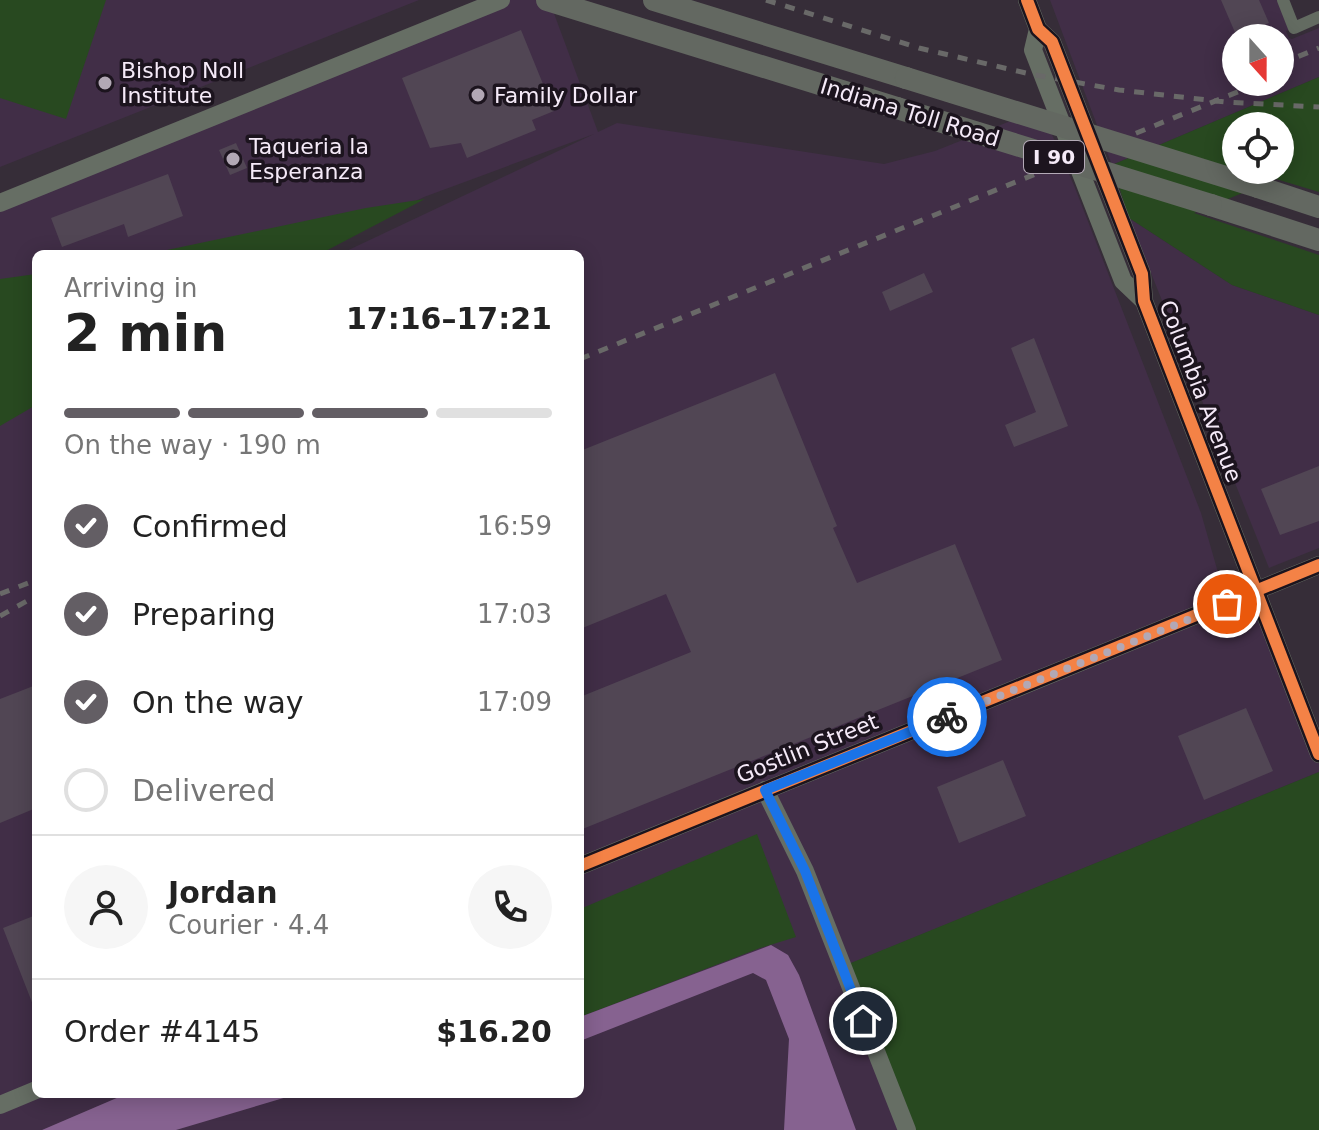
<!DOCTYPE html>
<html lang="en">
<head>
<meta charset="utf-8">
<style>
  :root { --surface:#fff; --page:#f6f6f6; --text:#222; --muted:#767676; --line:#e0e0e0; --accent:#635e64 }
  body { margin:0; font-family:"DejaVu Sans",sans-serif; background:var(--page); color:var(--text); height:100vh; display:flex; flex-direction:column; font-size:30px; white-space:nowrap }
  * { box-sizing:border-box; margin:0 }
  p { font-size:26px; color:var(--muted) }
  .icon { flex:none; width:44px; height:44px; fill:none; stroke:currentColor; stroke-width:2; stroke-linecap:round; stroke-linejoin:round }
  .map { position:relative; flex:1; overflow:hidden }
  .sheet { position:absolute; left:32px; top:250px; width:552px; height:848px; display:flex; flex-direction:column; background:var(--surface); border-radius:12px; box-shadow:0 4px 20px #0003 }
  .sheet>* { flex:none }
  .needle { width:52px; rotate:159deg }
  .controls { position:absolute; left:1222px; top:24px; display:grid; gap:16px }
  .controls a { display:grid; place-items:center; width:72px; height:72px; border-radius:50%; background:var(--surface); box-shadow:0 4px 20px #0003; font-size:40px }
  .pin { position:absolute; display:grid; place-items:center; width:68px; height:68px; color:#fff; margin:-34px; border:4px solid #fff; border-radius:50%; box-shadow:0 2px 8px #0007 }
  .courier { position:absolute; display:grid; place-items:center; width:80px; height:80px; margin:-40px; border:6px solid #1a73e8; border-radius:50%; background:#fff; color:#222; box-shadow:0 2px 10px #0007 }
  .headline em { font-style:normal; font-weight:700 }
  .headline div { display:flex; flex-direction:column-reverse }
  .headline { display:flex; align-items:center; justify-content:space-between; height:136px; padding:0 32px }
  h1 { font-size:52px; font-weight:700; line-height:60px }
  .bar { display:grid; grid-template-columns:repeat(4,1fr); gap:12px 8px; align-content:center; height:96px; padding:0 32px }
  .bar i { height:10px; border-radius:6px; background:var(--line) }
  .bar .selected { background:var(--accent) }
  .bar p { grid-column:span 4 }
  .line { display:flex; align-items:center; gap:20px; padding:0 32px; border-top:2px solid var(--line) }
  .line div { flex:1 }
  .round { display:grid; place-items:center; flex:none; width:84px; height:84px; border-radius:42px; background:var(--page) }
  ol { padding:0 32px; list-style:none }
  li { display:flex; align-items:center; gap:24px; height:88px }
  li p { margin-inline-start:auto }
  li .icon { padding:8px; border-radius:50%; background:var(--accent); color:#fff; stroke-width:4 }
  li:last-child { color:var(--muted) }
  li i { width:44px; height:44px; border:4px solid var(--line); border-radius:50% }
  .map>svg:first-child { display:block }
  .built { fill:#412e47; fill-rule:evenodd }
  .green { fill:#284920; fill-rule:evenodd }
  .water { fill:#866290 }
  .building { fill:#514654 }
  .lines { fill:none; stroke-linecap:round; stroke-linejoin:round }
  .street { stroke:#636b61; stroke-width:12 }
  .secondary { stroke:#666e64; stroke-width:18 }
  .highway { stroke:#636861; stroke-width:22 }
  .rail { stroke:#696968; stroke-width:5; stroke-dasharray:10 10; stroke-linecap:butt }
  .highway-bridge { stroke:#636861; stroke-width:22 }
  .cycleway-casing { stroke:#1c141e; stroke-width:17 }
  .cycleway { stroke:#f48246; stroke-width:12 }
  .done { stroke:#b2a8b5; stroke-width:8; stroke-dasharray:0 14.4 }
  .route { stroke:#1a73e8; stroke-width:10 }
  .poi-dot { fill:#b2a8b5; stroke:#1c141e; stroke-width:3 }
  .labels { text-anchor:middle; stroke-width:7; stroke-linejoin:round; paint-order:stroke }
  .shield { fill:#1c141e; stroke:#b4aab7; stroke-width:2 }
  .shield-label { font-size:20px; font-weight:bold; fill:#f5eaf8 }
  .poi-label { font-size:22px; fill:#f5eaf8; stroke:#1c141e; text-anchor:start }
  .street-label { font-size:22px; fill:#f5eaf8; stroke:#1c141e }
</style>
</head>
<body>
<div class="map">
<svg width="1319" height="1130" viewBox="0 0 1319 1130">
  <rect width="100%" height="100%" fill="#362d38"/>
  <!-- built -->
  <path class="built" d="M0 0H419L0 167Z
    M501 0H549L598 132 617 123 884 164 935 151 1041 109 1075 188 1201 513 1227 604 1256 591 1319 754V772L842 967 907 1130H0V414L36 397V1094H580V254H340L594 134 424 197 303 254H36V381L0 398V203Z
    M1050 0H1283L1294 28 1286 31 1289 38 1292 39 1319 28V77L1112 165ZM1236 38H1280V82H1236Z
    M1129 218 1232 285 1319 315V548L1269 568Z"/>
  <!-- green -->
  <path class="green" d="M0 0H106L66 119 0 98Z
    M1319 77V192L1276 179 1194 213 1319 255V315L1232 285 1129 218 1112 165ZM1236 126H1280V170H1236Z
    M425 199 320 254H148L366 208Z
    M36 274V405L0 426V279Z
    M1319 772V1130H907L841 967Z
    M757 834 796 937 760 948 580 1017V909Z"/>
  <!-- water -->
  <path class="water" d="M771 945 788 955 799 975 856 1130H784L789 1039 766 980 753 973 580 1041V1017Z
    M126 1094H297L176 1130H42Z"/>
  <!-- building -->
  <path class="building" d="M1221 0H1259L1269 23 1237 37Z
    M521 30 554 111 532 120 536 130 467 158 461 143 430 148 402 78Z
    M236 143 247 168 230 175 219 150Z
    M168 174 183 216 128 237 124 224 62 247 51 218Z
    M924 273 933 292 890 311 882 292Z
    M1034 338 1068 426 1014 447 1005 425 1036 412 1011 348Z
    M775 373 837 526 833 528 857 583 955 544 1002 660 580 830V697L691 652 666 594 580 629V451Z
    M1319 466V521L1280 535 1261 489Z
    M36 685V808L0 823V699Z
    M1246 708 1273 771 1204 800 1178 736Z
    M1003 760 1026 816 959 843 937 787Z
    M36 915V1009L35 1010 3 928Z"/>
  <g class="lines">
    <!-- street -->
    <path class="street" d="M1283 0 1294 28 1319 17"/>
    <!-- secondary -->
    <path class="secondary" d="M1027 0 1038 29 1052 42 1142 274 1144 301 1319 754
      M1038 29 1033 50 1075 158 1123 281 1144 301
      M0 203 501 0
      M765 790 805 871 907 1130
      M580 866 1319 565
      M0 1105 36 1090"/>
    <!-- highway -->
    <path class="highway" d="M547 0 897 108
      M654 0 906 78
      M1258 187 1319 207
      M1211 205 1319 240"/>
    <!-- rail -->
    <path class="rail" d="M766 0 919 48 1030 74 1119 90 1225 102 1319 107
      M1280 64 1319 48
      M580 359 1262 82
      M0 594 36 580
      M0 616 36 596"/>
    <!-- highway-bridge -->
    <path class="highway-bridge" d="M906 78 1258 187
      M897 108 1211 205"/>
    <!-- cycleway casing -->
    <g class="cycleway-casing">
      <path id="cycleway" d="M1027 0 1038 29 1052 42 1142 274 1144 301 1319 754
        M580 866 1319 565"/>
    </g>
    <!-- cycleway -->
    <use href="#cycleway" class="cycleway"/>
  </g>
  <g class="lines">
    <!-- done -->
    <path class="done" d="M947 717 1227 604"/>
    <!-- route -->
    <path class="route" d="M863 1021 805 871 765 790 947 717"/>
  </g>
  <!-- markers -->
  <g class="poi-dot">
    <circle cx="105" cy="83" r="8"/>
    <circle cx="478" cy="95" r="8"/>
    <circle cx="233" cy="159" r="8"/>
  </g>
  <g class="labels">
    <!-- shield labels -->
    <rect class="shield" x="1024" y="141" width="60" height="32" rx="6"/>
    <g class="shield-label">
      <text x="1054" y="164">I 90</text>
    </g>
    <!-- poi labels -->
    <g class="poi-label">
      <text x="121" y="78">Bishop Noll<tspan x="121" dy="25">Institute</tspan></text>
      <text x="494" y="103">Family Dollar</text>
      <text x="249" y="154">Taqueria la<tspan x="249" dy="25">Esperanza</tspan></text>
    </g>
    <!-- street labels -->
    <g class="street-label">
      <text transform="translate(910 112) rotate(17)" y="8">Indiana Toll Road</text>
      <text transform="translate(1201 391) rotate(69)" y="8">Columbia Avenue</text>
      <text transform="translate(807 748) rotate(-22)" y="8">Gostlin Street</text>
    </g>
  </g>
</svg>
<div class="controls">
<a><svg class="needle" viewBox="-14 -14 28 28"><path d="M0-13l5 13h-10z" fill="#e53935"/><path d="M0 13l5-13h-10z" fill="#767676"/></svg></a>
<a><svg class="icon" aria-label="locate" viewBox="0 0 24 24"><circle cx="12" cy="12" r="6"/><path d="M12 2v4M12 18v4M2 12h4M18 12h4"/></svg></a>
</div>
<div class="pin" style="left:1227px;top:604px;background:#ea580c"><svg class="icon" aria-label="bag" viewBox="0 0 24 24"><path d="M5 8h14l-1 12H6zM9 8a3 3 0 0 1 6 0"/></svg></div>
<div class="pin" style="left:863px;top:1021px;background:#1f2937"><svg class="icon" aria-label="home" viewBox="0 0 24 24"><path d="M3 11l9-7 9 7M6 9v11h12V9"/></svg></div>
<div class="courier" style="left:947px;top:717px"><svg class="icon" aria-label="bike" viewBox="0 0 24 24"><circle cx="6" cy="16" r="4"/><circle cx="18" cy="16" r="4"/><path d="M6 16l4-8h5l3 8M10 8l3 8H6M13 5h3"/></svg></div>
<section class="sheet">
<div class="headline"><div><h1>2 min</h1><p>Arriving in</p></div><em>17:16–17:21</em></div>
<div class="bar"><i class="selected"></i><i class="selected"></i><i class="selected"></i><i></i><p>On the way · 190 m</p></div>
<ol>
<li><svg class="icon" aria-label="check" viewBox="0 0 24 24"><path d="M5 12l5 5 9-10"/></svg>Confirmed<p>16:59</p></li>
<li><svg class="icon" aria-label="check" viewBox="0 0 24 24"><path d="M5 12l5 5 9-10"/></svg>Preparing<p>17:03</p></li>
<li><svg class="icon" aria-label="check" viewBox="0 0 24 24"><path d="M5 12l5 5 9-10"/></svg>On the way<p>17:09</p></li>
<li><i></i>Delivered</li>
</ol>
<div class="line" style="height:144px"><a class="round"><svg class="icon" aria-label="person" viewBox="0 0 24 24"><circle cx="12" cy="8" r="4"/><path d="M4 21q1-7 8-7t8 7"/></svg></a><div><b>Jordan</b><p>Courier · 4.4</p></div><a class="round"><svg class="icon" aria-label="phone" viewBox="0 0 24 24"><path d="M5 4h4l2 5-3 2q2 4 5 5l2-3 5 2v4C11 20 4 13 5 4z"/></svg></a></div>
<div class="line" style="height:104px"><div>Order #4145</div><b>$16.20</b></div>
</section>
</div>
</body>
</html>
